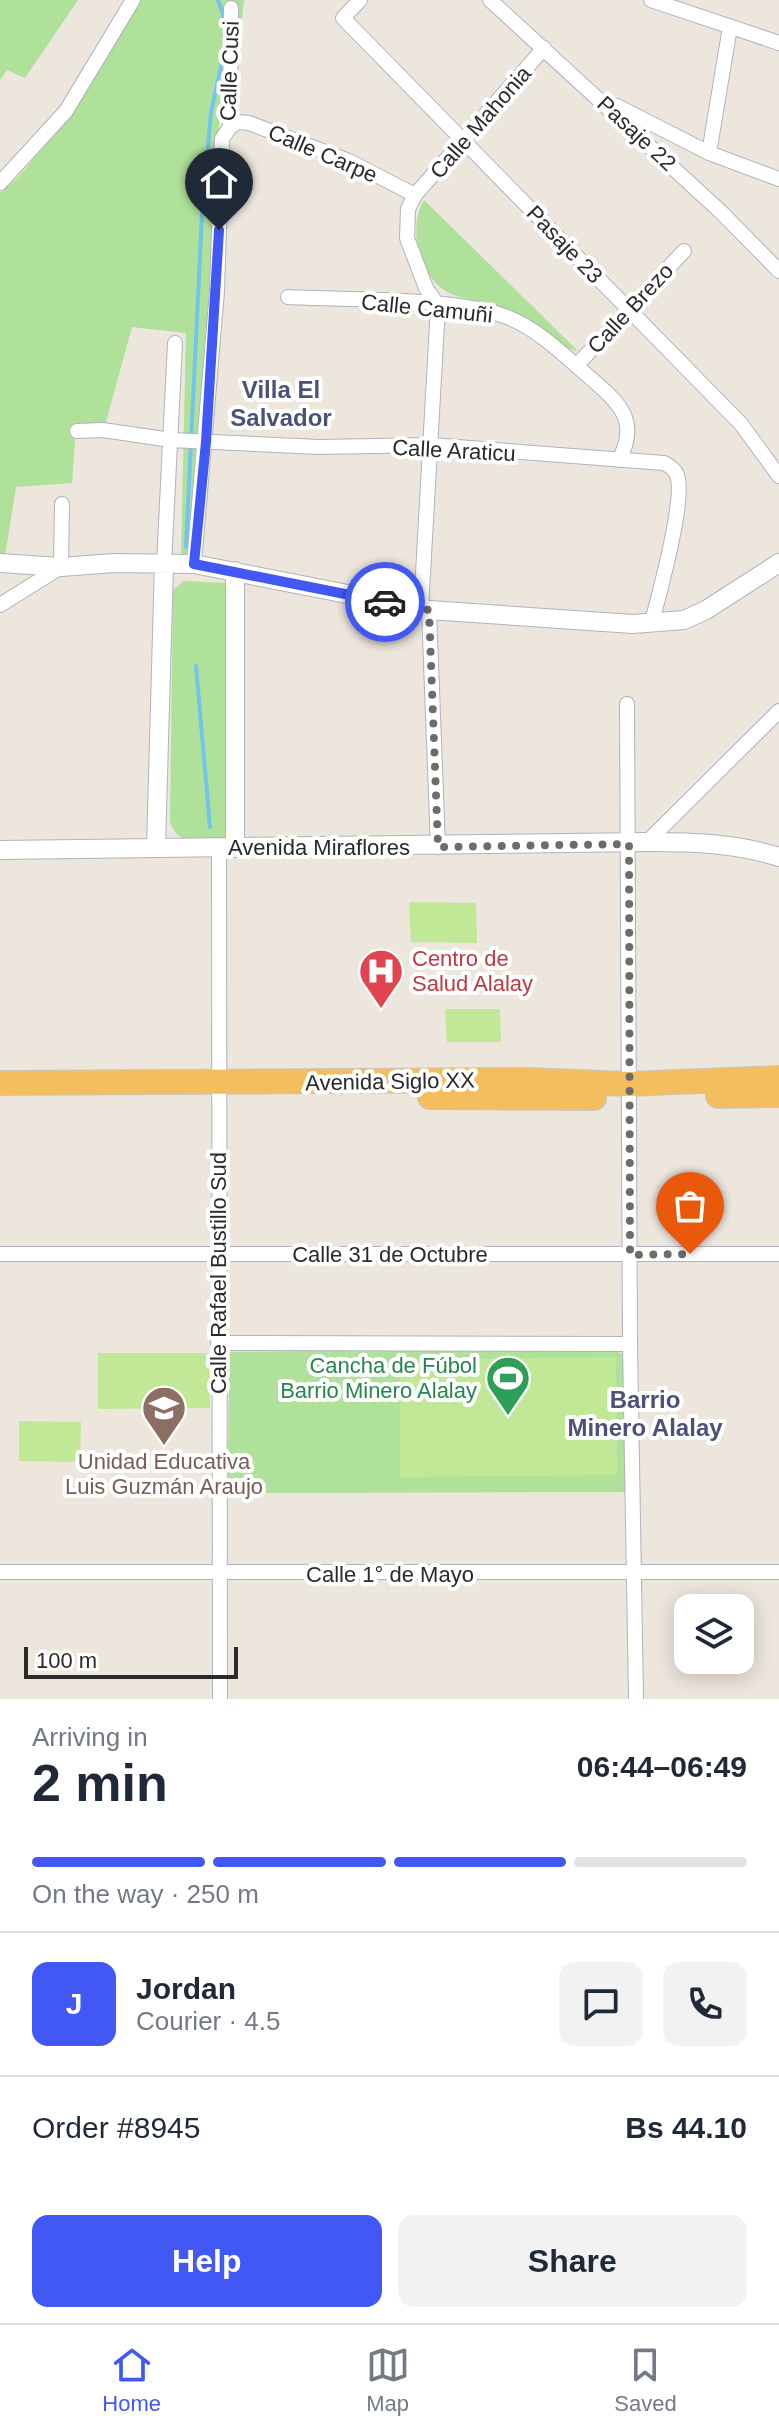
<!DOCTYPE html>
<html lang="en">
<head>
<meta charset="utf-8">
<style>
  :root { --surface:#fff; --page:#f2f2f3; --text:#1f2937; --muted:#747a83; --line:#e0e1e3; --accent:#4158f4 }
  body { margin:0; font-family:Helvetica,sans-serif; background:var(--page); color:var(--text); height:100vh; display:flex; flex-direction:column; font-size:30px; white-space:nowrap }
  * { box-sizing:border-box; margin:0 }
  p { font-size:26px; color:var(--muted) }
  .icon { flex:none; width:44px; height:44px; fill:none; stroke:currentColor; stroke-width:2; stroke-linecap:round; stroke-linejoin:round }
  .map { position:relative; height:1699px; overflow:hidden }
  .drawer { display:flex; flex-direction:column; background:var(--surface); flex:1 }
  .drawer>* { flex:none }
  .fabs { position:absolute; left:674px; top:1594px; display:grid; gap:16px }
  .fabs a { display:grid; place-items:center; width:80px; height:80px; border-radius:16px; background:var(--surface); box-shadow:0 4px 20px #0003; font-size:40px }
  .scale { position:absolute; left:24px; bottom:20px; width:214px; box-sizing:border-box; padding-left:8px; border:4px solid #2a2a2a; border-top:0; font-size:22px; line-height:28px; white-space:nowrap; color:#2a2a2a; -webkit-text-stroke:6px #fff; paint-order:stroke }
  .pin { position:absolute; display:grid; place-items:center; width:68px; height:68px; color:#fff; margin:-82px -34px; border-radius:50% 50% 50% 0; rotate:-45deg; box-shadow:0 0 8px #0007 }
  .pin .icon { rotate:45deg }
  .courier { position:absolute; display:grid; place-items:center; width:80px; height:80px; margin:-40px; border:6px solid #4158f4; border-radius:50%; background:#fff; color:#222; box-shadow:0 2px 10px #0007 }
  .head em { font-style:normal; font-weight:700 }
  .head div { display:flex; flex-direction:column-reverse }
  .head { display:flex; align-items:center; justify-content:space-between; height:136px; padding:0 32px }
  h1 { font-size:52px; font-weight:700; line-height:60px }
  .bar { display:grid; grid-template-columns:repeat(4,1fr); gap:12px 8px; align-content:center; height:96px; padding:0 32px }
  .bar i { height:10px; border-radius:6px; background:var(--line) }
  .bar .on { background:var(--accent) }
  .bar p { grid-column:span 4 }
  .line { display:flex; align-items:center; gap:20px; padding:0 32px; border-top:2px solid var(--line) }
  .line div { flex:1 }
  .round { display:grid; place-items:center; flex:none; width:84px; height:84px; border-radius:16px; background:var(--page) }
  .button { display:flex; gap:16px; margin-top:auto; padding:16px 32px }
  .button a { flex:1; height:92px; border-radius:16px; background:var(--accent); color:#fff; font-size:32px; font-weight:700; line-height:92px; text-align:center }
  .button a+a { background:var(--page); color:var(--text) }
  .menu { display:flex; justify-content:space-around; align-items:center; height:112px; border-top:2px solid var(--line); background:var(--surface); font-size:22px; color:var(--muted) }
  .menu a { display:grid; justify-items:center; gap:4px }
  .menu .on { color:var(--accent) }
  .map>svg:first-child { display:block }
  .green { fill:#afe19b }
  .pitch { fill:#c1e897 }
  .lines { fill:none; stroke-linecap:round; stroke-linejoin:round }
  .stream { stroke:#73c4eb; stroke-width:4 }
  .minor-casing { stroke:#b0b2be; stroke-width:16 }
  .tertiary-casing { stroke:#b0b2be; stroke-width:20 }
  .trunk-casing { stroke:#c8c8c8; stroke-width:26 }
  .minor { stroke:#fff; stroke-width:14 }
  .tertiary { stroke:#fff; stroke-width:18 }
  .trunk { stroke:#f2be5e; stroke-width:24 }
  .done { stroke:#6e6c69; stroke-width:8; stroke-dasharray:0 14.4 }
  .route { stroke:#4158f4; stroke-width:10 }
  .labels { text-anchor:middle; stroke-width:8; stroke-linejoin:round; paint-order:stroke }
  .street-label { font-size:22px; fill:#2a2a2a; stroke:#fff }
  .health-label { font-size:22px; fill:#be3a42; stroke:#fff; text-anchor:start }
  .leisure-label { font-size:22px; fill:#27864d; stroke:#fff; text-anchor:end }
  .education-label { font-size:22px; fill:#785e54; stroke:#fff }
  .neighbourhood-label { font-size:24px; font-weight:bold; fill:#4c517a; stroke:#fff }
</style>
</head>
<body>
<div class="map">
<svg width="779" height="1699" viewBox="0 0 779 1699">
  <rect width="100%" height="100%" fill="#ece6dd"/>
  <!-- green -->
  <path class="green" d="M0 0H78L25 78 7 70 0 80Z
    M136 0H244L232 107H220L193 554H181L186 333 132 327 104 429 76 427 72 483 16 487 5 556 0 557V193C19 179 32 161 46 143 86 93 110 58 136 0Z
    M424 200 578 351C551 346 533 324 509 311 491 300 468 302 449 293 419 278 407 227 424 200Z
    M184 581 227 583 231 841C209 841 177 849 170 821L173 590Z
    M609 1347 624 1355 627 1492 228 1493 229 1352Z"/>
  <!-- pitch -->
  <path class="pitch" d="M409 902 476 903 477 943 411 942Z
    M445 1009H500L501 1042H447Z
    M98 1353H209L210 1408 98 1409Z
    M616 1357 617 1475 400 1477V1360Z
    M19 1421 81 1422 80 1462 19 1461Z"/>
  <g class="lines">
    <!-- stream -->
    <path class="stream" d="M218 0 225 20
      M186 547 202 214 211 112 224 53
      M196 666 210 827"/>
    <!-- minor casing -->
    <g class="minor-casing">
      <path id="minor" d="M360 0 343 18 741 424 779 476
        M490 0 721 212 779 271
        M651 0 779 43
        M617 106 709 153 779 179
        M230 127 238 122 249 123 349 161 415 195
        M709 153 730 27
        M0 183 66 111 133 0
        M288 297C346 300 455 297 507 317 539 329 569 360 595 382 623 406 638 424 619 460
        M576 366 684 251
        M77 431 103 430 171 440 319 447 431 445 664 463C670 466 675 469 677 475 686 499 659 594 652 622
        M164 564 175 343
        M194 564 217 291 222 139 230 127 231 8
        M0 605 61 567 62 504
        M421 609 438 306 426 288 407 238 408 209 415 195 544 48
        M429 610 438 847
        M627 704 630 1344 636 1699
        M647 842 779 711
        M219 848 220 1699
        M0 1254H779
        M218 1343 630 1344
        M0 1572H779"/>
    </g>
    <!-- tertiary casing -->
    <g class="tertiary-casing">
      <path id="tertiary" d="M0 563 61 567 114 563 194 564 429 610 633 624 684 620 706 610 779 563
        M156 847 164 564
        M235 848V571
        M0 850 647 842C693 842 735 843 779 857"/>
    </g>
    <!-- trunk casing -->
    <g class="trunk-casing">
      <path id="trunk" d="M0 1083 527 1080 628 1084 779 1078
        M718 1096 779 1095
        M430 1097 594 1098"/>
    </g>
    <!-- minor -->
    <use href="#minor" class="minor"/>
    <!-- tertiary -->
    <use href="#tertiary" class="tertiary"/>
    <!-- trunk -->
    <use href="#trunk" class="trunk"/>
  </g>
  <g class="lines">
    <!-- done -->
    <path class="done" d="M385 602 429 610 438 847 629 844 630 1255 690 1254"/>
    <!-- route -->
    <path class="route" d="M219 230 206 442 194 564 385 602"/>
  </g>
  <!-- icons -->
  <defs>
    <g id="hospital-pin" transform="scale(2.3)"><path d="M0 17L-7.5 6A9.5 9.5 0 1 1 7.5 6Z" fill="#e0444e" stroke="#fff"/><path d="M-5-5h3v3.5h4V-5h3V5h-3V1.5h-4V5h-3Z" fill="#fff"/></g>
    <g id="stadium-pin" transform="scale(2.3)"><path d="M0 17L-7.5 6A9.5 9.5 0 1 1 7.5 6Z" fill="#2e9e5b" stroke="#fff"/><path d="M0-5a6.5 5 0 1 0 0 10a6.5 5 0 1 0 0-10ZM-3.5-1.8h7v3.6h-7Z" fill="#fff"/></g>
    <g id="school-pin" transform="scale(2.3)"><path d="M0 17L-7.5 6A9.5 9.5 0 1 1 7.5 6Z" fill="#8d6e63" stroke="#fff"/><path d="M0-5L7-2L0 1L-7-2ZM-4 1L0 2.5L4 1V4Q0 6-4 4Z" fill="#fff"/></g>
  </defs>
  <g fill-rule="evenodd">
    <use href="#hospital-pin" x="381" y="971"/>
    <use href="#stadium-pin" x="508" y="1378"/>
    <use href="#school-pin" x="164" y="1408"/>
  </g>
  <g class="labels">
    <!-- street labels -->
    <g class="street-label">
      <text transform="translate(229 71) rotate(-88)" y="8">Calle Cusi</text>
      <text transform="translate(480 122) rotate(-49)" y="8">Calle Mahonia</text>
      <text transform="translate(637 133) rotate(43)" y="8">Pasaje 22</text>
      <text transform="translate(323 153) rotate(23)" y="8">Calle Carpe</text>
      <text transform="translate(565 244) rotate(46)" y="8">Pasaje 23</text>
      <text transform="translate(427 308) rotate(6)" y="8">Calle Camuñi</text>
      <text transform="translate(630 308) rotate(-47)" y="8">Calle Brezo</text>
      <text transform="translate(454 450) rotate(3)" y="8">Calle Araticu</text>
      <text x="319" y="855">Avenida Miraflores</text>
      <text transform="translate(390 1081) rotate(-1)" y="8">Avenida Siglo XX</text>
      <text x="390" y="1262">Calle 31 de Octubre</text>
      <text transform="translate(218 1273) rotate(-90)" y="8">Calle Rafael Bustillo Sud</text>
      <text x="390" y="1582">Calle 1° de Mayo</text>
    </g>
    <!-- health labels -->
    <g class="health-label">
      <text x="412" y="966">Centro de<tspan x="412" dy="25">Salud Alalay</tspan></text>
    </g>
    <!-- leisure labels -->
    <g class="leisure-label">
      <text x="477" y="1373">Cancha de Fúbol<tspan x="477" dy="25">Barrio Minero Alalay</tspan></text>
    </g>
    <!-- education labels -->
    <g class="education-label">
      <text x="164" y="1469">Unidad Educativa<tspan x="164" dy="25">Luis Guzmán Araujo</tspan></text>
    </g>
    <!-- neighbourhood labels -->
    <g class="neighbourhood-label">
      <text x="281" y="398">Villa El<tspan x="281" dy="28">Salvador</tspan></text>
      <text x="645" y="1408">Barrio<tspan x="645" dy="28">Minero Alalay</tspan></text>
    </g>
  </g>
</svg>
<div class="fabs">
<a><svg class="icon" aria-label="layers" viewBox="0 0 24 24"><path d="M12 4l9 5-9 5-9-5zM3 14l9 5 9-5"/></svg></a>
</div>
<div class="scale">100 m</div>
<div class="pin" style="left:690px;top:1254px;background:#ea580c"><svg class="icon" aria-label="bag" viewBox="0 0 24 24"><path d="M5 8h14l-1 12H6zM9 8a3 3 0 0 1 6 0"/></svg></div>
<div class="pin" style="left:219px;top:230px;background:#1f2937"><svg class="icon" aria-label="home" viewBox="0 0 24 24"><path d="M3 11l9-7 9 7M6 9v11h12V9"/></svg></div>
<div class="courier" style="left:385px;top:602px"><svg class="icon" aria-label="car" viewBox="0 0 24 24"><path d="M5 17H2v-5l4-1 3-4h7l3 4 3 1v5h-3M9 17h6M6 11h13"/><circle cx="7" cy="17" r="2"/><circle cx="17" cy="17" r="2"/></svg></div>
</div>
<section class="drawer">
<div class="head"><div><h1>2 min</h1><p>Arriving in</p></div><em>06:44–06:49</em></div>
<div class="bar"><i class="on"></i><i class="on"></i><i class="on"></i><i></i><p>On the way · 250 m</p></div>
<div class="line" style="height:144px"><b class="round" style="background:var(--accent);color:#fff">J</b><div><b>Jordan</b><p>Courier · 4.5</p></div><a class="round"><svg class="icon" aria-label="chat" viewBox="0 0 24 24"><path d="M4 5h16v11H9l-5 4z"/></svg></a><a class="round"><svg class="icon" aria-label="phone" viewBox="0 0 24 24"><path d="M5 4h4l2 5-3 2q2 4 5 5l2-3 5 2v4C11 20 4 13 5 4z"/></svg></a></div>
<div class="line" style="height:104px"><div>Order #8945</div><b>Bs 44.10</b></div>
<div class="button"><a>Help</a><a>Share</a></div>
</section>
<nav class="menu">
<a class="on"><svg class="icon" aria-label="home" viewBox="0 0 24 24"><path d="M3 11l9-7 9 7M6 9v11h12V9"/></svg>Home</a>
<a><svg class="icon" aria-label="map" viewBox="0 0 24 24"><path d="M3 6l6-2 6 2 6-2v14l-6 2-6-2-6 2zM9 4v14M15 6v14"/></svg>Map</a>
<a><svg class="icon" aria-label="saved" viewBox="0 0 24 24"><path d="M7 4h10v16l-5-4-5 4z"/></svg>Saved</a>
</nav>
</body>
</html>
